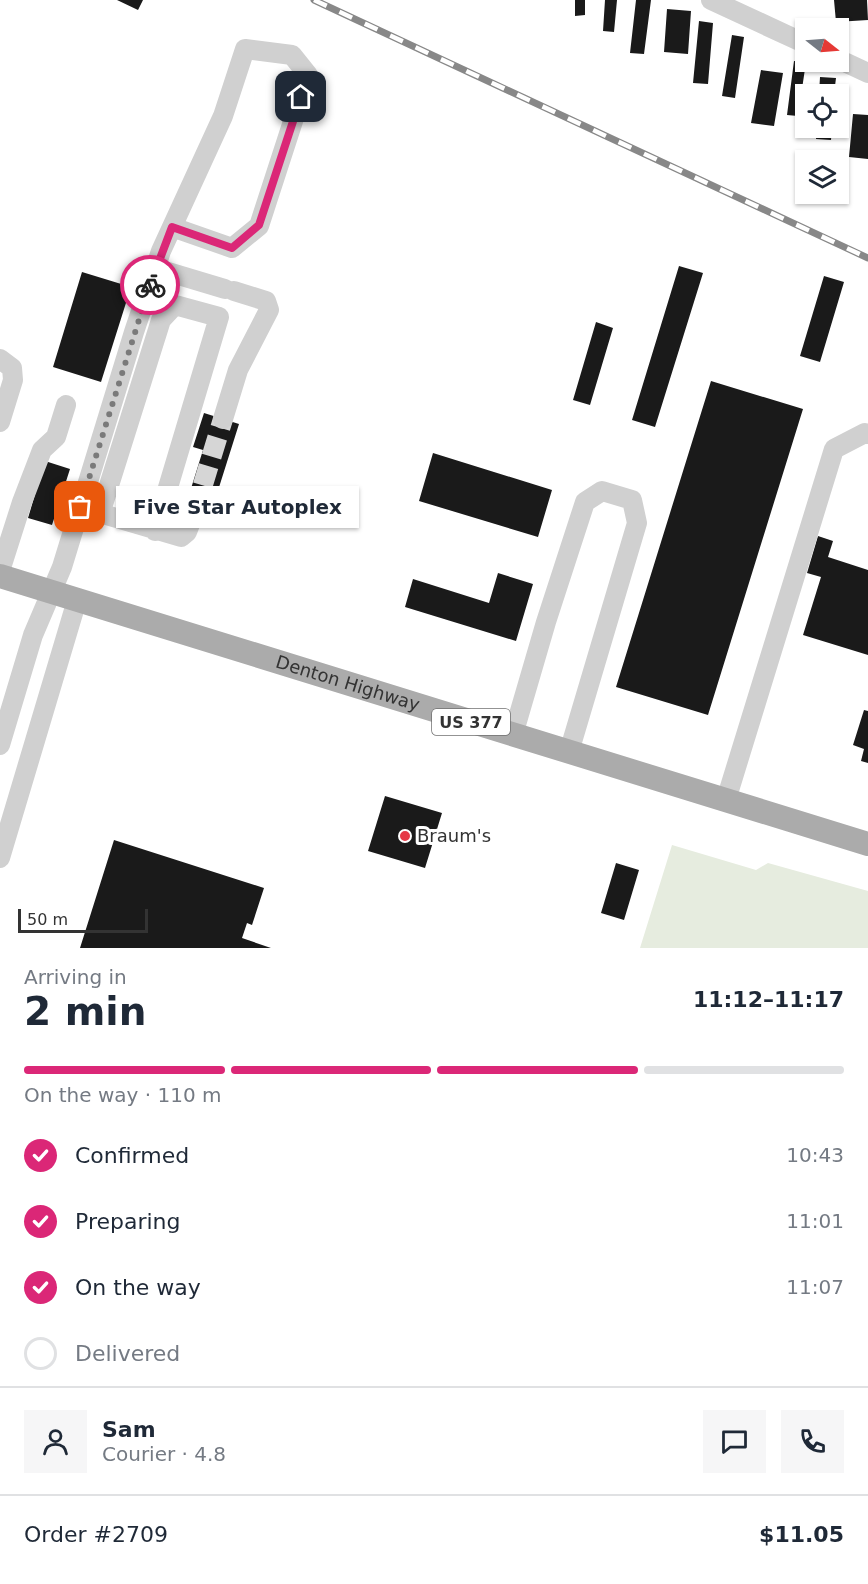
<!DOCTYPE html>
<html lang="en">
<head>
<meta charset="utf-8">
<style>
  :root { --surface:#fff; --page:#f6f6f7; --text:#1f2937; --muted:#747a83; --line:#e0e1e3; --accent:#db2777 }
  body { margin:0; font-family:"DejaVu Sans",sans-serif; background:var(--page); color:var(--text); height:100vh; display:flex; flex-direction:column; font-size:22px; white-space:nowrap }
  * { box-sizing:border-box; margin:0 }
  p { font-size:20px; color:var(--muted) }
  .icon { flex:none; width:33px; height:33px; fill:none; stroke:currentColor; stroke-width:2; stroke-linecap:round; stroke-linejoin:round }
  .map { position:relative; height:948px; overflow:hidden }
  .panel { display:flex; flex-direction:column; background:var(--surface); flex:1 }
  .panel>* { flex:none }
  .needle { width:39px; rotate:107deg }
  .buttons { position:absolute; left:795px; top:18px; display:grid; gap:12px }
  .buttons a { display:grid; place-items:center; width:54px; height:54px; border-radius:0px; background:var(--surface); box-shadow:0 2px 4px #0004; font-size:30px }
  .scale { position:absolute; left:18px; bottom:15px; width:130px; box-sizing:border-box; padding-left:6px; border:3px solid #333; border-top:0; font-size:16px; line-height:21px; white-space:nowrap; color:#333; -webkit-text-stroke:4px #fff; paint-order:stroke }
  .pin { position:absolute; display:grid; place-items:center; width:51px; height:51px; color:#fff; margin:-26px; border-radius:12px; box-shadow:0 3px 9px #0006 }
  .courier { position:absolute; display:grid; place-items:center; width:60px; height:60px; margin:-30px; border:4px solid #db2777; border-radius:50%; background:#fff; color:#222; box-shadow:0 2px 8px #0007 }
  .bubble { position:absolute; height:42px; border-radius:0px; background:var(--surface); box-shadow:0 2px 4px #0004; font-size:20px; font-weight:700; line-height:42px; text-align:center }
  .head em { font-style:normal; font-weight:700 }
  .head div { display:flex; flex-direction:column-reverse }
  .head { display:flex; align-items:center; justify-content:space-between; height:102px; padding:0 24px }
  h1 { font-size:39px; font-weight:700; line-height:45px }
  .bar { display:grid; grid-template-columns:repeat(4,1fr); gap:9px 6px; align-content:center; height:72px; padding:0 24px }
  .bar i { height:8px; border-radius:4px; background:var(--line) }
  .bar .active { background:var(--accent) }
  .bar p { grid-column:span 4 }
  .line { display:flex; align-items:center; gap:15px; padding:0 24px; border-top:2px solid var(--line) }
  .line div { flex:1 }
  .round { display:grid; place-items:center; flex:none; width:63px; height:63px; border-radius:0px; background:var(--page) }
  ol { padding:0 24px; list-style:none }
  li { display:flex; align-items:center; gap:18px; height:66px }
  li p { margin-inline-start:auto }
  li .icon { padding:6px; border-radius:50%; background:var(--accent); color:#fff; stroke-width:4 }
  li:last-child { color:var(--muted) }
  li i { width:33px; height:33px; border:3px solid var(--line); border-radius:50% }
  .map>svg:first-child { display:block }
  .green { fill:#e6ecdf }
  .building { fill:#1a1a1a }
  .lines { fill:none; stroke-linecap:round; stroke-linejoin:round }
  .minor-tunnel { stroke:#d6d6d6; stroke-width:20; stroke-dasharray:20 10; stroke-linecap:butt }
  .minor { stroke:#d0d0d0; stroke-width:20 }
  .major { stroke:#ababab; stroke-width:24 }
  .rail-casing { stroke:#888; stroke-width:7 }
  .rail { stroke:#fff; stroke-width:4.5; stroke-dasharray:14; stroke-linecap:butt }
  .done { stroke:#7a7a7a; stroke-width:6; stroke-dasharray:0 10.8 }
  .route { stroke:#db2777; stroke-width:8 }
  .poi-dot { fill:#e63946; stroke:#fff; stroke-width:2 }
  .labels { text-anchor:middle; stroke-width:6; stroke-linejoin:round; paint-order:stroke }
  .shield { fill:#fff; stroke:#707070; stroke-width:1.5 }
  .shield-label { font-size:16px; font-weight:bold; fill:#333 }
  .street-label { font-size:18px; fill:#333; stroke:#fff }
  .poi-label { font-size:18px; fill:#333; stroke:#fff; text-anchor:start }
</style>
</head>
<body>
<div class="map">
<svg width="868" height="948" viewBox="0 0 868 948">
  <rect width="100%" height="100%" fill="#fff"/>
  <!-- green -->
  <path class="green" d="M672 845 756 870 768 863 868 891V948H640Z"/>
  <!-- building -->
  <path class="building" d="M117 0H143L138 10Z
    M575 0H585V15L575 16Z
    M605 0H617L614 32 603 31Z
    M636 0H651L644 54 630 53Z
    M834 0H867L868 20 836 22Z
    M667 9 691 11 688 54 664 52Z
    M699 21 713 23 708 84 693 83Z
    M732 35 744 37 735 98 722 96Z
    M794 61 806 62 798 116 787 115Z
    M761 70 783 73 774 126 751 123Z
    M820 77 836 78 834 94H819Z
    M853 114 868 115V159L849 157Z
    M817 128H832L831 140 816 139Z
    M679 266 703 273 655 427 632 420Z
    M82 272 131 287 101 382 53 367Z
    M824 276 844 282 820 362 800 356Z
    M596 322 613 328 590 405 573 400Z
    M711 381 803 409 708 715 616 687Z
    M204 413 239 424 209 519 184 511 203 450 193 447Z
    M433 453 552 490 538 537 419 501Z
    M45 461 70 469 52 525 28 518Z
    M818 536 833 541 828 557 868 570V655L803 635 821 577 807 573Z
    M498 573 533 584 516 641 405 607 413 579 489 603Z
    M864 710 868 711V763L861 761 864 749 853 745Z
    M385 796 442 813 425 868 368 851Z
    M114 840 264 888 252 925 247 923 242 938 271 948H80Z
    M616 863 639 870 624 920 601 913Z"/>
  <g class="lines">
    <!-- minor-tunnel -->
    <path class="minor-tunnel" d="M194 514 223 419"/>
    <!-- minor -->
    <path class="minor" d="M711 0 806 44
      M838 59 868 73
      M155 268 225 289
      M0 359 12 368 13 380 0 422
      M223 419 238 370 269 310 266 301 234 291
      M89 510 181 537 187 532 194 514
      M100 514 161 320 175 305 219 317 155 531
      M0 571 22 502 42 450 56 437 66 405
      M513 735 546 622 585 502 602 491 632 500 637 523 569 752
      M0 745 33 635 62 567 134 332 161 251 223 116 245 49 292 55 308 75 259 226 232 248 172 227
      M726 800 834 449 865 433 868 434
      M0 858 77 600"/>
    <!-- major -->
    <path class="major" id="s1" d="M0 576 868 844"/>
    <!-- rail casing -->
    <g class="rail-casing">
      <path id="rail" d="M314 0 868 258"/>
    </g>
    <!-- rail -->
    <use href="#rail" class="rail"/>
  </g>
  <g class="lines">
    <!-- done -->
    <path class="done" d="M80 507 150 285"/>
    <!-- route -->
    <path class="route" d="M150 285 172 227 232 248 259 225 301 97"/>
  </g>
  <!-- markers -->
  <circle class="poi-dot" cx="405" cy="836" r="6"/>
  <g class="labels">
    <!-- shield labels -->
    <rect class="shield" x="432" y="709" width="78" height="26" rx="4.5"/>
    <g class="shield-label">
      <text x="471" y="728">US 377</text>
    </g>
    <!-- street labels -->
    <g class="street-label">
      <text dy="6" stroke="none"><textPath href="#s1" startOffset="364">Denton Highway</textPath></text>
    </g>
    <!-- poi labels -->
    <g class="poi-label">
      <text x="417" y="842">Braum's</text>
    </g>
  </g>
</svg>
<div class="buttons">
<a><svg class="needle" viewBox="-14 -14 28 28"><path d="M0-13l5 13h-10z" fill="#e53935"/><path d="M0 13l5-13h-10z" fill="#747a83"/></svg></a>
<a><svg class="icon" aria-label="locate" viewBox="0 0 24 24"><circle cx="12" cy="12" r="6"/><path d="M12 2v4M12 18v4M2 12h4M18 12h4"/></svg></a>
<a><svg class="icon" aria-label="layers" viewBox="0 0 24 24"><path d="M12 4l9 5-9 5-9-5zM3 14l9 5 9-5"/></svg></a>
</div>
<div class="scale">50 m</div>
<div class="pin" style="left:80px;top:507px;background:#ea580c"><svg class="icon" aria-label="bag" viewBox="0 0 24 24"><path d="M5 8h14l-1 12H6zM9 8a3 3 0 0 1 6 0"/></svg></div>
<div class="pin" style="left:301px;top:97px;background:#1f2937"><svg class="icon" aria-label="home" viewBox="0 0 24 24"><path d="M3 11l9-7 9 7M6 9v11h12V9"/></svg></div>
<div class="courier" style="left:150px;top:285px"><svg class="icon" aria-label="bike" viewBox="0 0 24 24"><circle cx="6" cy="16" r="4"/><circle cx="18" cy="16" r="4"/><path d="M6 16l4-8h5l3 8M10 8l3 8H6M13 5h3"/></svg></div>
<div class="bubble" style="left:116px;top:486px;width:243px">Five Star Autoplex</div>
</div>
<section class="panel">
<div class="head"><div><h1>2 min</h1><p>Arriving in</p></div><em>11:12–11:17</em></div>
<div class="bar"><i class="active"></i><i class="active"></i><i class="active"></i><i></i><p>On the way · 110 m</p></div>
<ol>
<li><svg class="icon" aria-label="check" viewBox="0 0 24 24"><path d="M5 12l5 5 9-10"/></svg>Confirmed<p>10:43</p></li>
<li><svg class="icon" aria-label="check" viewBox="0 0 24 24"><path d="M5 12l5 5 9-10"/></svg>Preparing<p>11:01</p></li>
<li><svg class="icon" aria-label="check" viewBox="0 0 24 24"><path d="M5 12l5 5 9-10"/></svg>On the way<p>11:07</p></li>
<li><i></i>Delivered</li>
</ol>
<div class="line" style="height:108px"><a class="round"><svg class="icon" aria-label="person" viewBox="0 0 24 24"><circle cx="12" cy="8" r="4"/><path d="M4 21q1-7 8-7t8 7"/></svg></a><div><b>Sam</b><p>Courier · 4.8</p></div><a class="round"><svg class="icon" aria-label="chat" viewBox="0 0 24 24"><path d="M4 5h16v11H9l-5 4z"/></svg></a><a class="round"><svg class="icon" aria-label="phone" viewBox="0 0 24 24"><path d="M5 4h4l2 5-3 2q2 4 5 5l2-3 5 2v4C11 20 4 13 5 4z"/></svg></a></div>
<div class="line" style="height:78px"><div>Order #2709</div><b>$11.05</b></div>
</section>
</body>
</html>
